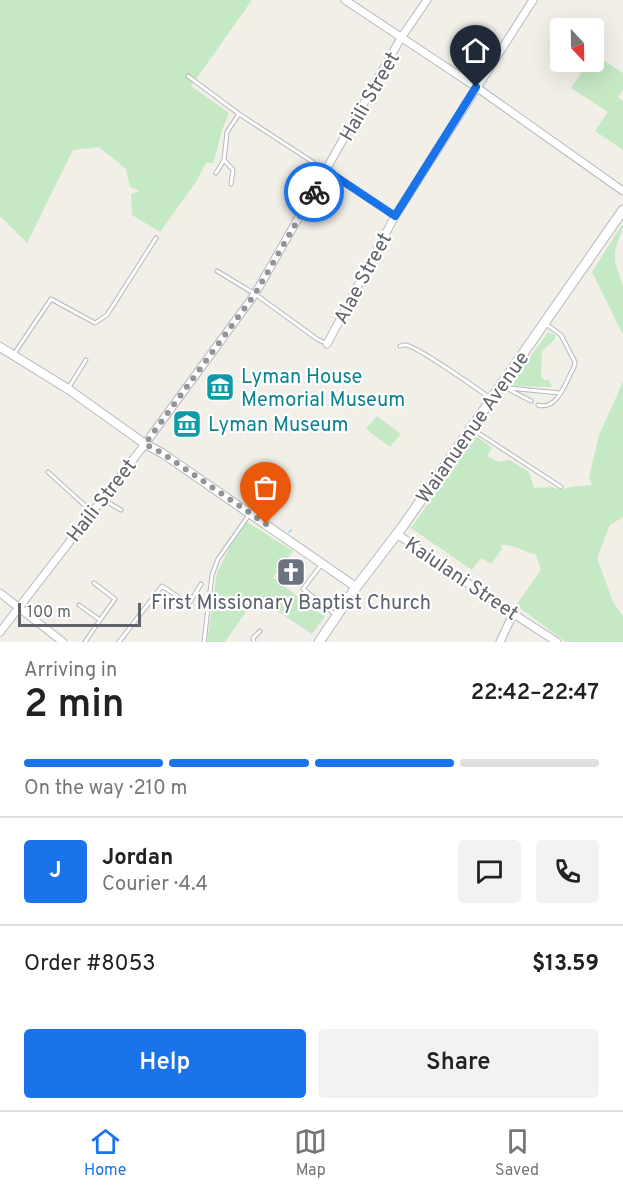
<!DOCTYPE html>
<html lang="en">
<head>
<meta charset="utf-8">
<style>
  :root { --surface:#fff; --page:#f2f2f2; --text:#222; --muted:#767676; --line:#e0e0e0; --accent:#1a73e8 }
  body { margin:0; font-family:Overpass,sans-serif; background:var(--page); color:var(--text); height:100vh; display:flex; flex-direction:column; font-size:22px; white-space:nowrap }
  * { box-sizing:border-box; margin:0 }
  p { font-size:20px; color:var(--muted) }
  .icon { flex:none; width:33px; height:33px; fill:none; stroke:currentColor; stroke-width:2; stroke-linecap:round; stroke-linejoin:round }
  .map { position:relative; height:642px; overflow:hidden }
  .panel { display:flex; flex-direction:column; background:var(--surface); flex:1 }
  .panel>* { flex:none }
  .needle { width:39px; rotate:158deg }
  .tools { position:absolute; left:550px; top:18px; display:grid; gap:12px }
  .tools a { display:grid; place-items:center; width:54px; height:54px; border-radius:6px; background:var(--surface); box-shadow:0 6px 24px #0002; font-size:30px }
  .scale { position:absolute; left:18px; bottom:15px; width:123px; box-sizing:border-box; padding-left:6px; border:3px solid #5f6368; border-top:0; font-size:16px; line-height:21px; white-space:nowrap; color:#5f6368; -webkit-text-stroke:4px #fff; paint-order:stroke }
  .pin { position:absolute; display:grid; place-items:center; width:51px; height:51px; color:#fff; margin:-62px -26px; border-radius:50% 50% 50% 0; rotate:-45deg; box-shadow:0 0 6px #0007 }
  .pin .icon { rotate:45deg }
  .courier { position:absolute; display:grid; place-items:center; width:60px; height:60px; margin:-30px; border:4px solid #1a73e8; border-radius:50%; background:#fff; color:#222; box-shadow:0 2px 8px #0007 }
  .head em { font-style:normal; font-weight:600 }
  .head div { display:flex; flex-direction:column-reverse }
  .head { display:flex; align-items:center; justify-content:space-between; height:102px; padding:0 24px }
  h1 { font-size:39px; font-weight:600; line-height:45px }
  .bar { display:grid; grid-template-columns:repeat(4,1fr); gap:9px 6px; align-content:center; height:72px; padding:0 24px }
  .bar i { height:8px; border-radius:4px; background:var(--line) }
  .bar .active { background:var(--accent) }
  .bar p { grid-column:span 4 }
  .line { display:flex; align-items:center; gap:15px; padding:0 24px; border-top:2px solid var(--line) }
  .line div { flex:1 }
  .round { display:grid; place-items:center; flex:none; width:63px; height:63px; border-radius:6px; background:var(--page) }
  .action { display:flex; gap:12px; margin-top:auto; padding:12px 24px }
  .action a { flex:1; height:69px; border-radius:6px; background:var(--accent); color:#fff; font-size:24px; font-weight:600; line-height:69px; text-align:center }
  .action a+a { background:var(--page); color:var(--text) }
  .tab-bar { display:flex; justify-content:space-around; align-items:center; height:84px; border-top:2px solid var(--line); background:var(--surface); font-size:16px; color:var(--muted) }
  .tab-bar a { display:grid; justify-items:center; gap:3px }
  .tab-bar .active { color:var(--accent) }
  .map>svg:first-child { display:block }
  .green { fill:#c5e8c5 }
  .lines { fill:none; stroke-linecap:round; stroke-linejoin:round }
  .stream { stroke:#aadaff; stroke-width:2 }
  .service-casing { stroke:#b5b8bc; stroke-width:5 }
  .minor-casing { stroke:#b5b8bc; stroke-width:9 }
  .tertiary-casing { stroke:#b5b8bc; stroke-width:10 }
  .secondary-casing { stroke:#b6babf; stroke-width:11 }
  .service { stroke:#fff; stroke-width:3 }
  .minor { stroke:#fff; stroke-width:7 }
  .tertiary { stroke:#fff; stroke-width:8 }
  .secondary { stroke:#fff; stroke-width:9 }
  .done { stroke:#929495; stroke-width:6; stroke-dasharray:0 10.8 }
  .route { stroke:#1a73e8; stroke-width:8 }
  .labels { text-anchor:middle; stroke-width:4.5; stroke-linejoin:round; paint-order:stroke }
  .street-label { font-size:20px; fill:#5f6368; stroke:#fff }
  .culture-label { font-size:20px; fill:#0d838f; stroke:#fff; text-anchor:start }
  .worship-label { font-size:20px; fill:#5b616d; stroke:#fff }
</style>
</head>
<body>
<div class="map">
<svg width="623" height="642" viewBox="0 0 623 642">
  <rect width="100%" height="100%" fill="#f1efe8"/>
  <!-- green -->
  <path class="green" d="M0 0H252L191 86 229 113C221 129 219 145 213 163H206L196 182 160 232 132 215 131 194 140 191 130 187 126 169 99 147 73 150 27 243 0 216Z
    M594 54 623 73V90L618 97 623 101V150L595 131 608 112 571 88 589 62H594Z
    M623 223C623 234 615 243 615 255 614 267 621 276 623 287 623 302 623 320 623 335L592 272Z
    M548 332 555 335V339L542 351 541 376 544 380H549L552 387 515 386 512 383Z
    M623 382V517L610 525 597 558 613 602 623 617V642H566L516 605 541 570 536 555C524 552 512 543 500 545L502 549 491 564 481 558 472 570 411 528 476 436 492 448 487 456 499 462 509 460 529 472 534 488 552 487 561 490 570 487 592 485 589 478 599 435Z
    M377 416 401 434 390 447 366 429Z
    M247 522 293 551 273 577 307 604 325 616 312 634 256 597 225 642H207L217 573 230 547Z"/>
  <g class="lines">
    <!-- stream -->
    <path class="stream" d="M289 532 291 530"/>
    <!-- service casing -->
    <g class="service-casing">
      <path id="service" d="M188 76 239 114 394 215
        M224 160 233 170 231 184
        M216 173 224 160 227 132 239 114
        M217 271 255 294 317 339 325 343
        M400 346C402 346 403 345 405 345 414 344 479 390 490 398
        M14 354 51 299 95 323 107 315 156 238
        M69 387 86 360
        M507 388 560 393
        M508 389 531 401
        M538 405C558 411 566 381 574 367L575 362 561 335 546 324
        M472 429 561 487
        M48 472 92 512
        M104 500 121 510
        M321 565 303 589 336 615
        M94 583 115 599 100 620
        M79 605 100 620 85 642
        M119 642 162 586 189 604 201 584
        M204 642 212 575 218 559 249 515
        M254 642 253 638 260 631"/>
    </g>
    <!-- minor casing -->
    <g class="minor-casing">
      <path id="minor" d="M345 0 476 87 623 191
        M327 344 395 216 533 0
        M397 534 498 604 557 642
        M0 593 63 642
        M0 632 145 444 255 294 401 38 427 0
        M500 642 513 614"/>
    </g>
    <!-- tertiary casing -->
    <g class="tertiary-casing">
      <path id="tertiary" d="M0 347 68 389 145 444 162 453 356 587"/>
    </g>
    <!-- secondary casing -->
    <g class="secondary-casing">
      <path id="secondary" d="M319 642 357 586 403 526 623 210"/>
    </g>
    <!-- service -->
    <use href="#service" class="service"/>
    <!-- minor -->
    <use href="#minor" class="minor"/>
    <!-- tertiary -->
    <use href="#tertiary" class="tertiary"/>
    <!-- secondary -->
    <use href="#secondary" class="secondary"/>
  </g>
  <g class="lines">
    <!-- done -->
    <path class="done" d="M266 524 162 453 145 444 255 294 314 192"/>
    <!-- route -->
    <path class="route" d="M314 192 326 170 395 216 476 87"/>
  </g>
  <!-- icons -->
  <defs>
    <g id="museum-square" transform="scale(1.5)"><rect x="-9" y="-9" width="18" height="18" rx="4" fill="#0f9aa8" stroke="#fff"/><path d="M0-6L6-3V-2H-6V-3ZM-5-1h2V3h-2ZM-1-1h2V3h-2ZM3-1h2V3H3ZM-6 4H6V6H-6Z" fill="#fff"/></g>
    <g id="church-square" transform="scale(1.5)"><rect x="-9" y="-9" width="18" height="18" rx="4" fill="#6b7280" stroke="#fff"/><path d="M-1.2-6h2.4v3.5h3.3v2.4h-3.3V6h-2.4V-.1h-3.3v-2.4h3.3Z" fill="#fff"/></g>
  </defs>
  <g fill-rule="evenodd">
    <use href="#museum-square" x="220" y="387"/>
    <use href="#museum-square" x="187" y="424"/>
    <use href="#church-square" x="291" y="572"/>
  </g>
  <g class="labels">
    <!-- street labels -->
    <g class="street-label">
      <text transform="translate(369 96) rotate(-60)" y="7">Haili Street</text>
      <text transform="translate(362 278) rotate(-62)" y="7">Alae Street</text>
      <text transform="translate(472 427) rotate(-55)" y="7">Waianuenue Avenue</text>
      <text transform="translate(101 500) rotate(-52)" y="7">Haili Street</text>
      <text transform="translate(462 578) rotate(34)" y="7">Kaiulani Street</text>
    </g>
    <!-- culture labels -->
    <g class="culture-label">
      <text x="241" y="383">Lyman House<tspan x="241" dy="23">Memorial Museum</tspan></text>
      <text x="208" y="431">Lyman Museum</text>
    </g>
    <!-- worship labels -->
    <g class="worship-label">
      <text x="291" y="609">First Missionary Baptist Church</text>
    </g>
  </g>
</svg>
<div class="tools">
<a><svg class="needle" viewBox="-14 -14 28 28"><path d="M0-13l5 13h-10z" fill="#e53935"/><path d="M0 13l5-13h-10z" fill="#767676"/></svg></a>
</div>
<div class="scale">100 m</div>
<div class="pin" style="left:266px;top:524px;background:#ea580c"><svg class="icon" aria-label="bag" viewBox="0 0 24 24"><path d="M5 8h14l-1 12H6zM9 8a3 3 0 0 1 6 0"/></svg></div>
<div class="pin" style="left:476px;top:87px;background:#1f2937"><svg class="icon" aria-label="home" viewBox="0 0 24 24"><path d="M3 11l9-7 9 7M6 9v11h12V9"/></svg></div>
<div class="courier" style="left:314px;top:192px"><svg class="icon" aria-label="bike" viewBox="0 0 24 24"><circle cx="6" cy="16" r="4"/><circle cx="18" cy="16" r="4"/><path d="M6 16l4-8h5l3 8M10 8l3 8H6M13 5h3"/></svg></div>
</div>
<section class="panel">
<div class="head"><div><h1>2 min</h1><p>Arriving in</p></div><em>22:42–22:47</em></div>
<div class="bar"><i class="active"></i><i class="active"></i><i class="active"></i><i></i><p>On the way · 210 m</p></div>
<div class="line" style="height:108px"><b class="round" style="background:var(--accent);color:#fff">J</b><div><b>Jordan</b><p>Courier · 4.4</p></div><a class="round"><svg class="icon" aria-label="chat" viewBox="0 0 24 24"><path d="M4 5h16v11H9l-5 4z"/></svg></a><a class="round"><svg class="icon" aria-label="phone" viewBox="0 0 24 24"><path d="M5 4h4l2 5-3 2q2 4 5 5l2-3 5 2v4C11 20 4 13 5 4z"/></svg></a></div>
<div class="line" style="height:78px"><div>Order #8053</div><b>$13.59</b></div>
<div class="action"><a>Help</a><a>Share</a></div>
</section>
<nav class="tab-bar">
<a class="active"><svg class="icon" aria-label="home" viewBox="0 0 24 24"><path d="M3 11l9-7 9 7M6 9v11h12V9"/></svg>Home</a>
<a><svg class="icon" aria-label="map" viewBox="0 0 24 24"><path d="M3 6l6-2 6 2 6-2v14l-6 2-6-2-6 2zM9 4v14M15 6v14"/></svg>Map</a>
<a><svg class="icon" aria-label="saved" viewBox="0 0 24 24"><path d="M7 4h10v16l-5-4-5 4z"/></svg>Saved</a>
</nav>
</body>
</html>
